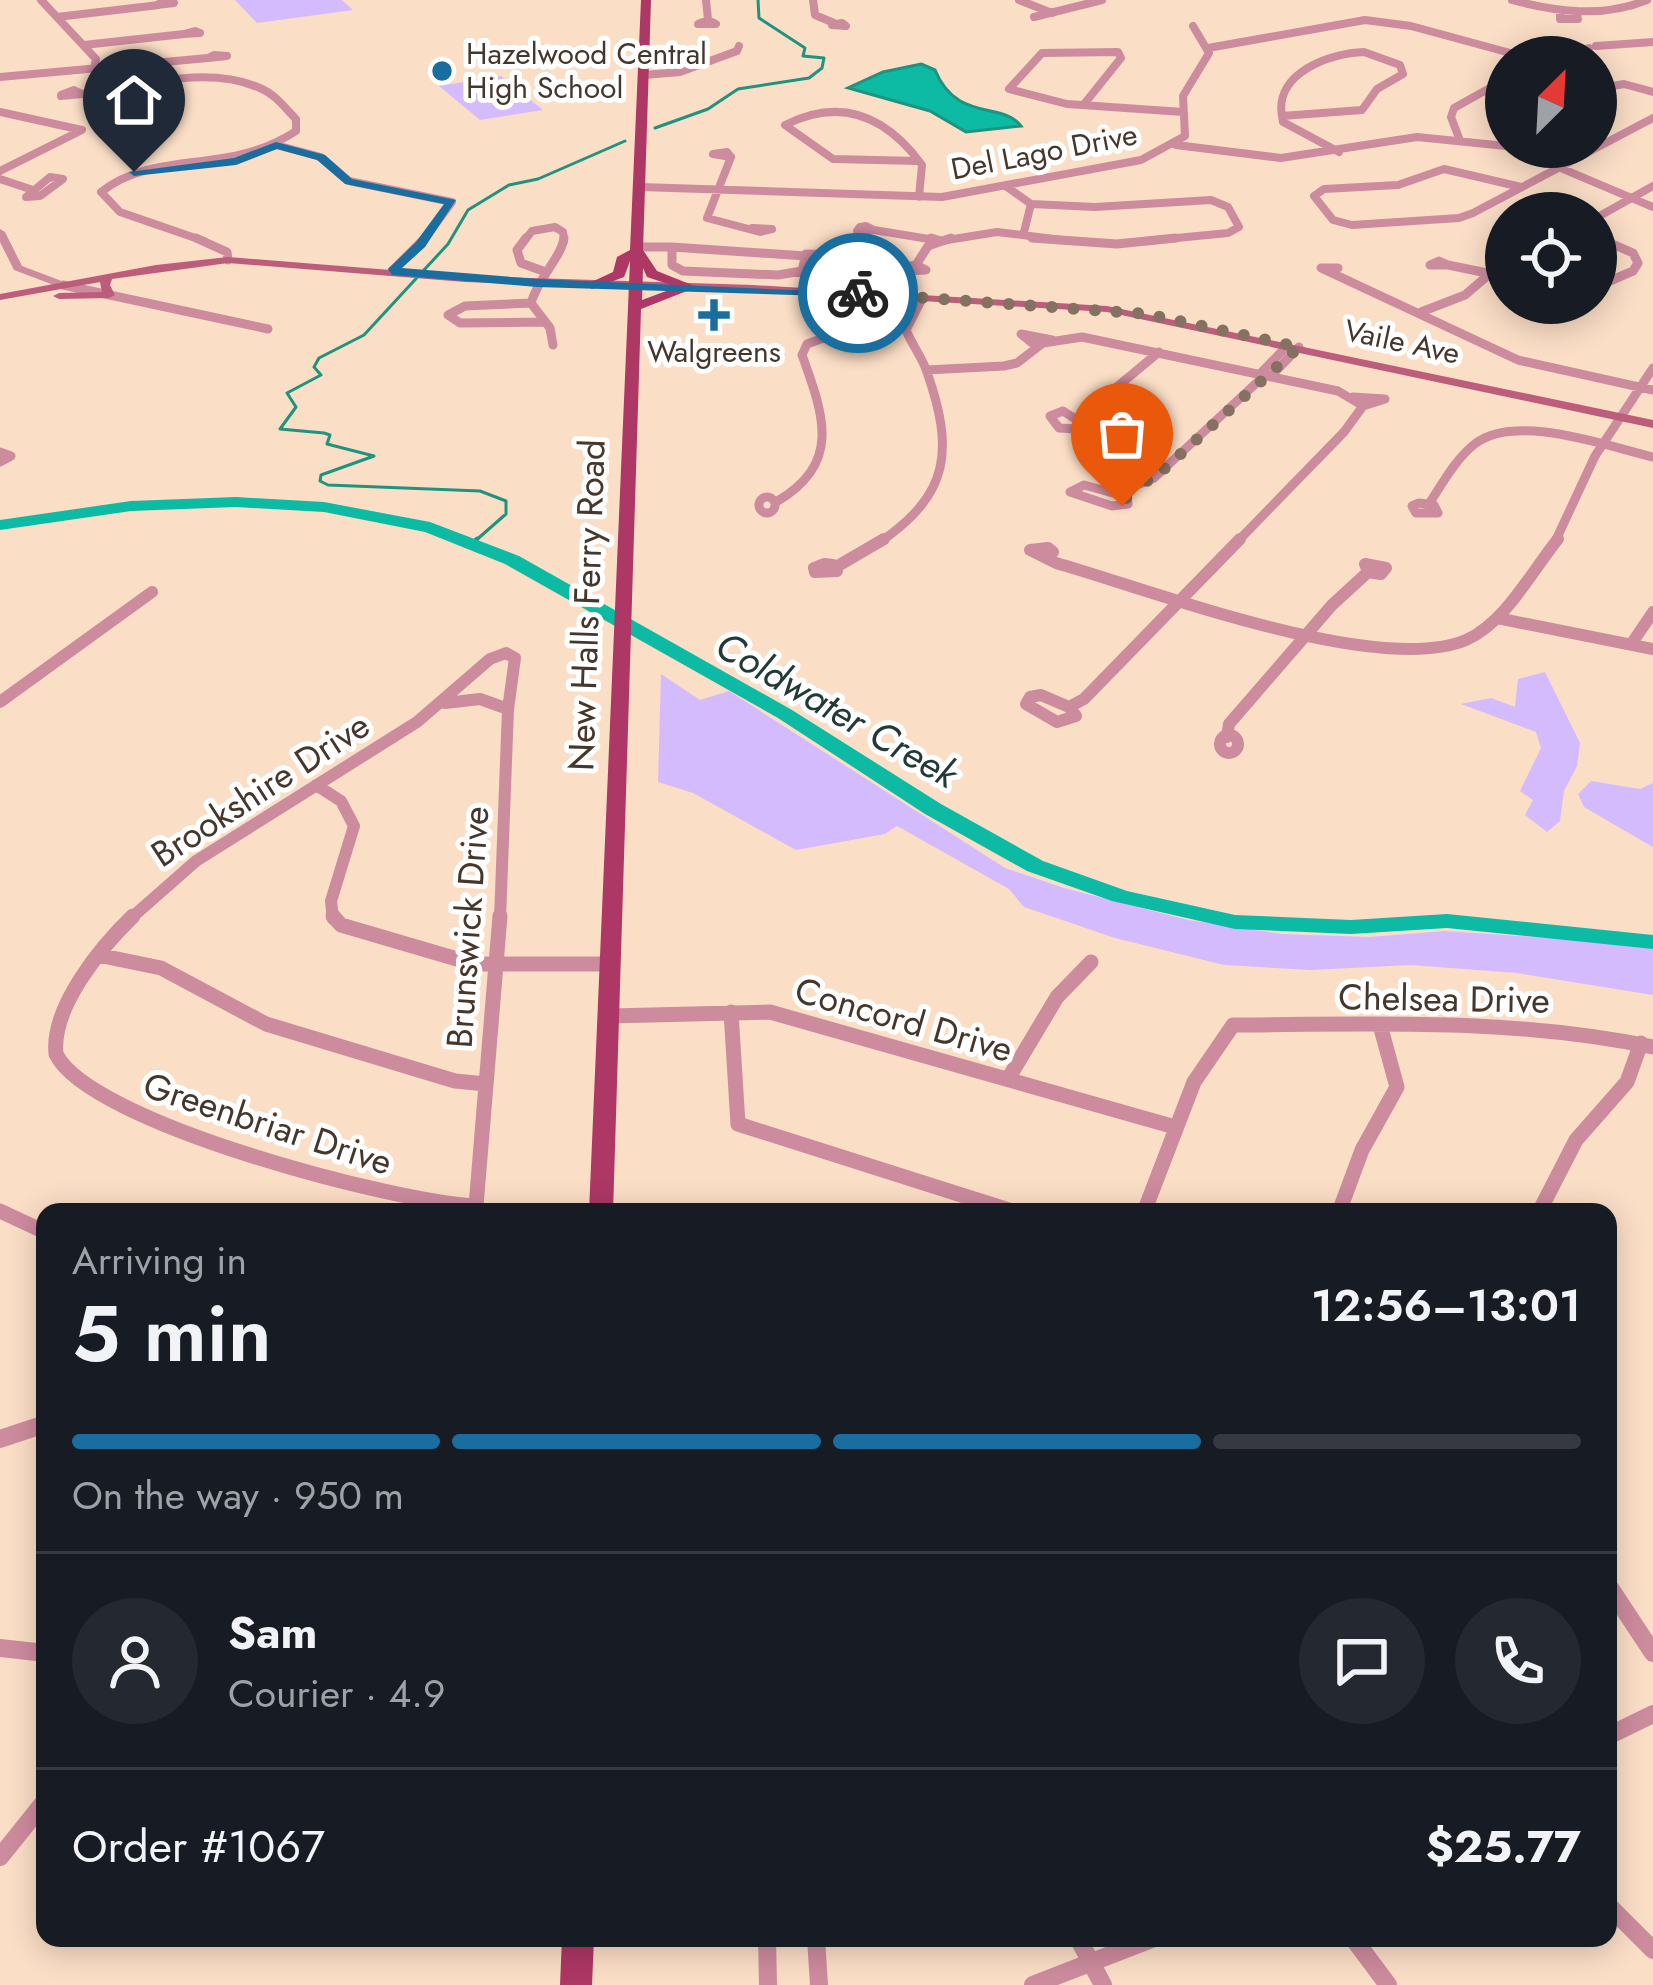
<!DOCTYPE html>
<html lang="en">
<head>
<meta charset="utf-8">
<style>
  :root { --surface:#171b24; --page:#242831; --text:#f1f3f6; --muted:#9ea1a6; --line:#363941; --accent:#1a6e9f }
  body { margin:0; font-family:Jost,sans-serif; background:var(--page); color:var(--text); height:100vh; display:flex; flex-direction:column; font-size:45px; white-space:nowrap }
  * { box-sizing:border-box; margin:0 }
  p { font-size:39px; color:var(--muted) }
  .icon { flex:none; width:66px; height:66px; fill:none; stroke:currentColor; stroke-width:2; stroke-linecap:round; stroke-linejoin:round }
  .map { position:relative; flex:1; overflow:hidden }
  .details { position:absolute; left:36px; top:1203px; width:1581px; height:744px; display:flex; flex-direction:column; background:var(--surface); border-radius:24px; box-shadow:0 6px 30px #0003 }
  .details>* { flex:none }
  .needle { width:78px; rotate:24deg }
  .buttons { position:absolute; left:1485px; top:36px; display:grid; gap:24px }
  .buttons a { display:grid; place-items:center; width:132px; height:132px; border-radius:50%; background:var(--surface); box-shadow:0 6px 30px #0003; font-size:60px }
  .pin { position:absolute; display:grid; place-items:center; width:102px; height:102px; color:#fff; margin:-123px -51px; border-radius:50% 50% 50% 0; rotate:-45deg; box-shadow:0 0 12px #0007 }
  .pin .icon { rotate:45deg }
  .courier { position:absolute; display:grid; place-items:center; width:120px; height:120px; margin:-60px; border:9px solid #1a6e9f; border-radius:50%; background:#fff; color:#222; box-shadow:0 3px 15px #0007 }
  .overview em { font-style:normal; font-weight:600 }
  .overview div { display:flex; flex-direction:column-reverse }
  .overview { display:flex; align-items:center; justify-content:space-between; height:204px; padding:0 36px }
  h1 { font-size:78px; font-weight:600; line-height:90px }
  .bar { display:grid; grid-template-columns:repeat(4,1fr); gap:18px 12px; align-content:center; height:144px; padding:0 36px }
  .bar i { height:15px; border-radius:9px; background:var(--line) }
  .bar .on { background:var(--accent) }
  .bar p { grid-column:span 4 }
  .line { display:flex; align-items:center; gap:30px; padding:0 36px; border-top:3px solid var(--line) }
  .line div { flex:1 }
  .round { display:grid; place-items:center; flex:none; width:126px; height:126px; border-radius:63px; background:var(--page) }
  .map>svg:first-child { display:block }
  .green { fill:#d3bbfd }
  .water { fill:#0dbaa4; stroke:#1e9380; stroke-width:3 }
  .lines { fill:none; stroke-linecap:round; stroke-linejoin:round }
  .stream-far1 { stroke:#1e9380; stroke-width:3 }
  .stream { stroke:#1e9380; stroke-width:4.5 }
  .river { fill:#0dbaa4; fill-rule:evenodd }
  .minor-far4 { stroke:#cd8b9e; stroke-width:8 }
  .minor-far3 { stroke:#cd8b9e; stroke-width:9 }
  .minor-far2 { stroke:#cd8b9e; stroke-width:12 }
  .minor-far1 { stroke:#cd8b9e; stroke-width:15 }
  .minor { stroke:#cd8b9e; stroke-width:18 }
  .tertiary { fill:#cd8b9e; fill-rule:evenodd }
  .secondary { fill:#bc5d7c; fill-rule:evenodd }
  .primary { fill:#ad3765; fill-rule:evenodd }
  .route { fill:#1a6e9f }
  .done { stroke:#857162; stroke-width:12; stroke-dasharray:0 21.6 }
  .poi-dot { fill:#1a6e9f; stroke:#fff; stroke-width:4.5 }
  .labels { text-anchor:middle; stroke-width:10; stroke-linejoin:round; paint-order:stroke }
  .far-poi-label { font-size:30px; fill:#46372c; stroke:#fff; text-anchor:start }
  .far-street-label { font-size:30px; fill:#46372c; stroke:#fff }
  .street-label { font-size:36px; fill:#46372c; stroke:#fff }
  .water-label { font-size:39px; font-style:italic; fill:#223a36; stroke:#fff }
</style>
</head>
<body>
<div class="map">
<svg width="1653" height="1985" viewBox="0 0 1653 1985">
  <rect width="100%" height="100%" fill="#fbdec6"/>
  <!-- green -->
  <path class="green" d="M235 0H342L353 10 257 23Z
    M501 76 543 110 480 120 439 86Z
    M1545 672 1580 743 1577 766 1564 791 1560 821 1547 832 1525 815 1533 800 1520 791 1541 748 1536 732 1461 704 1491 698 1515 707 1518 679Z
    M661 674 700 700 729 691 1005 868 1064 888 1188 920 1282 934 1369 937 1445 931 1653 945V995L1517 973 1411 965 1311 970 1224 965 1115 938 1024 907 1009 889 897 826 885 834 796 850 693 793 658 782Z
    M1591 781 1640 789 1653 783V847L1584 807 1578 794Z"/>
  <!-- water -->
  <path class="water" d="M921 64 935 70C957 123 1002 101 1021 126L966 132 930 111 848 88 883 72Z"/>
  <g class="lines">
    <!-- stream-far1 -->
    <path class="stream-far1" d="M655 128 708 109 738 89 809 78 822 68 824 58 803 56 805 48 759 18 758 0
      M474 542 506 514V501L480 491 328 485 320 481 321 475 374 456 327 444 330 435 324 433 280 429 296 407 287 393 321 375 314 367 319 358 364 335 448 244 468 210 509 185 538 179 625 141"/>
    <!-- stream -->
    <path class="stream" d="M471 544 477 539"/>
    <!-- river -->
    <path class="river" d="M236 497 324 502 430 522 519 556 792 710 941 804 1043 861 1127 891 1235 915 1351 920 1447 914 1653 935V949L1447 928 1351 934 1235 929 1112 901 1027 871 925 814 778 718 505 564 425 532 324 512 236 507 131 511 0 530V520L131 501Z"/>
    <!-- minor-far4 -->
    <path class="minor-far4" d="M41 0 96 59 94 68
      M706 0 708 20
      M813 0 815 15 834 23
      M1019 0 1052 13
      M1512 0C1557 12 1603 18 1647 0
      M164 1 174 3 157 5Z
      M1560 10V19H1578L1576 11
      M57 17 159 5
      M1034 17 1102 0
      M708 20 716 24H698Z
      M842 23 846 26 832 25Z
      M195 31 200 33 184 34Z
      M84 45 184 34
      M1596 46 1653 42
      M1208 48 1365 20 1411 26 1525 57
      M1364 52 1400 65 1403 74 1377 89 1362 110 1282 116C1274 73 1330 53 1364 52Z
      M214 55 227 56 208 58Z
      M1554 57 1589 48
      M644 75 680 72 737 51 739 46
      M0 77 208 58
      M1596 89 1624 84 1653 92
      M74 90 82 94 61 96V95Z
      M82 94C138 87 205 64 260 88 275 94 285 108 296 119V131C228 176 158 148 101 192L120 212 204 241
      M1085 103 1121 58 1118 52 1042 53 1009 89 1067 104 1183 112
      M0 112 82 130 0 171
      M1282 116 1283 122 1339 152
      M1459 138 1451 117 1454 108 1506 79
      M276 145 321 157 349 181 452 202 423 241
      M1176 145 1281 158 1417 137 1506 146
      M1511 147 1653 207
      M727 152 731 157 713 154Z
      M731 157 707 218 760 232 772 229 752 228
      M918 161 833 159 785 125C841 97 886 116 922 165L919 197
      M50 177 63 179 40 196 26 197Z
      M0 179 30 189
      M640 187 942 197 1141 160 1185 136 1183 96 1209 53 1193 26
      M1007 187 1031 204 1024 232
      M1521 187 1444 169 1398 185 1324 189 1314 196 1333 220 1352 225 1459 218 1473 213 1653 118
      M1031 204 1095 207 1211 200 1228 207 1239 227 1228 233 1146 241
      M1596 218 1653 186
      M866 226 874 230 857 231 860 227Z
      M874 230 941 241
      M1596 237 1606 241
      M524 241 532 231 555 227 563 232 564 241
      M941 241 997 232 1070 241"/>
    <!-- minor-far3 -->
    <path class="minor-far3" d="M196 238 227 252 228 260
      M526 238 517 250 521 263 543 271
      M931 238 941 241
      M1032 238 1117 244 1176 238
      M638 247H672V265L683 271 778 275 802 271
      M672 247 806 256
      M1439 261 1448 265H1430Z
      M916 265 928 246 951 238
      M916 265 926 270 904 271 905 267Z
      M1448 265 1487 273
      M392 271 425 238
      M1332 272 1338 268H1321L1518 360 1653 390
      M63 285 268 329
      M1596 287 1633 271 1638 263 1633 253 1599 238
      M812 291 802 271 806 254 857 255 861 258 857 269
      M1557 303H1575
      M1421 312 1465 295 1506 260
      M448 315 460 323 545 322
      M448 315 465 306 531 303
      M825 334 811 322 824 320 842 329
      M553 345 550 328 531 303C539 276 561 258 564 238
      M1036 346 1021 334 1052 340
      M926 370 1004 366 1017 363 1043 343 1082 337 1338 391 1363 406 1344 432 1237 542
      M1260 374 1288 345
      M1271 376 1299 347
      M1353 397 1385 399 1363 406
      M1063 411 1077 420V429L1059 428 1050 416Z
      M1077 420 1159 352
      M0 452 11 456 0 462
      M1084 485 1127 497 1128 504 1112 506 1070 492Z
      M1117 493 1154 478 1265 375
      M759 505a8 8 0 1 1 16 0a8 8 0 1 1-16 0Z
      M776 502C842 464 824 416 802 355L807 344 851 328H906
      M1419 503 1434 505 1438 513H1416L1412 506Z
      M1429 504C1442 484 1456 458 1476 443 1518 413 1606 446 1653 457
      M880 542C950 494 954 450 927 372 922 357 912 345 906 330L923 297
      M1555 542 1595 456 1653 368"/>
    <!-- minor-far2 -->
    <path class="minor-far2" d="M1047 557 1053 552 1048 548 1030 550 1056 563C1151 590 1378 677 1466 640 1505 623 1532 571 1558 539
      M824 564 833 565 837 571 815 572 814 568Z
      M1365 564 1386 568 1381 574 1368 572Z
      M836 567 884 539
      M1497 618 1653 649
      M1632 643 1653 612
      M1041 695 1069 707 1076 716 1057 722 1026 704 1030 697Z
      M0 702 152 592
      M445 703 480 699 508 709
      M1069 707 1084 699 1240 539
      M1220 744a9 9 0 1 1 18 0a9 9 0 1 1-18 0Z
      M1227 737 1229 724 1332 605 1368 572
      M316 785 341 801 354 826 331 901 333 919
      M130 919 196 861 417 722 490 659 506 653 515 658 508 709 500 919"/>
    <!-- minor-far1 -->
    <path class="minor-far1" d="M133 916C101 947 51 1007 56 1054 89 1123 397 1203 476 1206
      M333 916 341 925 474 964H612
      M98 955 161 968 266 1024 455 1081 486 1084
      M731 1012 738 1124 1015 1212
      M610 1016 770 1012 1175 1127
      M1008 1079 1057 997 1091 962
      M476 1206 500 916
      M0 1211 45 1232
      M473 1212 476 1206
      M1144 1212 1194 1082 1233 1025C1375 1024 1514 1018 1653 1047
      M1339 1212 1362 1150 1397 1087 1380 1025
      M1539 1212 1576 1140 1627 1082 1641 1043"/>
    <!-- minor -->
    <path class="minor" d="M0 1439 45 1424
      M1608 1585 1653 1653
      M0 1648 45 1653
      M1608 1736 1653 1714
      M0 1857 45 1801
      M1608 1905 1653 1950
      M767 1938 768 1985
      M816 1938 819 1985
      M1078 1938 1103 1985
      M1353 1938 1388 1985
      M1033 1985 1154 1938"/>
    <!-- tertiary -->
    <path class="tertiary" d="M0 229 5 232 22 266 67 283V287H59L14 270 0 242Z"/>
    <!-- secondary -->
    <path class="secondary" d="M228 257 465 276 753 285 1107 306 1653 420V428L1107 312 753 291 465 282 228 263 112 279 110 285 115 295 109 298 59 299 53 296 59 293 102 292 100 282 0 300V294L156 265Z"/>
    <!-- primary -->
    <path class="primary" d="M641 0H651L643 250 657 271 697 287 641 309 613 1212H589L630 261 624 277 592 289 585 285 613 272 617 257 630 250ZM643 268 647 277 677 287 642 300Z
      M562 1938H594L592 1985H560Z"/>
  </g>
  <!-- route -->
  <path class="route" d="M276 142 325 155 352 179 456 200 425 247 402 268 537 279 864 293 858 297 537 287 392 275 388 269 416 242 444 204 345 184 317 160 277 149 236 165 134 176 129 172 234 158Z"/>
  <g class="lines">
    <!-- done -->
    <path class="done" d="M858 293 1147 314 1299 347 1154 478 1117 493 1130 500 1122 506"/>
  </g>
  <!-- markers -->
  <g class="poi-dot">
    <circle cx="442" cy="71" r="12"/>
    <path d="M708 297h12v12h12v12h-12v12h-12v-12h-12v-12h12z"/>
  </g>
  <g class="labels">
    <!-- far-poi labels -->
    <g class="far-poi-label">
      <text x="466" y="64">Hazelwood Central<tspan x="466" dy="34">High School</tspan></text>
      <text x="714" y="362" text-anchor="middle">Walgreens</text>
    </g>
    <!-- far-street labels -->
    <g class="far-street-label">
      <text transform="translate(1044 152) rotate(-11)" y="10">Del Lago Drive</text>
      <text transform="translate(1402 342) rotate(12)" y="10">Vaile Ave</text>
    </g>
    <!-- street labels -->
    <g class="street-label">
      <text transform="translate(586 605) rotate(-88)" y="13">New Halls Ferry Road</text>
      <text transform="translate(260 789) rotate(-33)" y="13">Brookshire Drive</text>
      <text transform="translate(467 927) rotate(-86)" y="13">Brunswick Drive</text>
      <text transform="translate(1444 998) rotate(1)" y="13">Chelsea Drive</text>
      <text transform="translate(904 1019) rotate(16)" y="13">Concord Drive</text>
      <text transform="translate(268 1123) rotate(18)" y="13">Greenbriar Drive</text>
    </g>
    <!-- water labels -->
    <g class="water-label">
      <text transform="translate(837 709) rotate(30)" y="14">Coldwater Creek</text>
    </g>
  </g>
</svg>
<div class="buttons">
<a><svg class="needle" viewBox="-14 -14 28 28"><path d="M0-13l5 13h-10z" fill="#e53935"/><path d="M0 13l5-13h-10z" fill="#9ea1a6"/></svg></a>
<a><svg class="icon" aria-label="locate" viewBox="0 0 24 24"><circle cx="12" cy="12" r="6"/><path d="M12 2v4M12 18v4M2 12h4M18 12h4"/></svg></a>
</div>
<div class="pin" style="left:1122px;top:506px;background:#ea580c"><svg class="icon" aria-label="bag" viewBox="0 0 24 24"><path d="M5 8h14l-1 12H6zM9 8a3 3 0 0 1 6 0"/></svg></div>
<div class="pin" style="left:134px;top:172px;background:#1f2937"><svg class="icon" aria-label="home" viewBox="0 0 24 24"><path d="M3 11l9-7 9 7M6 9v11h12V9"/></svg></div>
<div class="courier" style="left:858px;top:293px"><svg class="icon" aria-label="bike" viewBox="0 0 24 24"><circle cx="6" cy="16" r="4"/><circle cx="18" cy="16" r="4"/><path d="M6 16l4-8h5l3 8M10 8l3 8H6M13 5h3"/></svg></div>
<section class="details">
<div class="overview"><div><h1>5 min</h1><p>Arriving in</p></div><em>12:56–13:01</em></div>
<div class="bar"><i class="on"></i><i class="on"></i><i class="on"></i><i></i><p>On the way · 950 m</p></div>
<div class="line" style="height:216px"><a class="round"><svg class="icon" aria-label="person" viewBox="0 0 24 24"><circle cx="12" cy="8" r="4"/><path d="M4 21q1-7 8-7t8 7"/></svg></a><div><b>Sam</b><p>Courier · 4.9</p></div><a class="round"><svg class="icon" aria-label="chat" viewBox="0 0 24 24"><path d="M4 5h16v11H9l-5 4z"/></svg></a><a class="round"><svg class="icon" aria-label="phone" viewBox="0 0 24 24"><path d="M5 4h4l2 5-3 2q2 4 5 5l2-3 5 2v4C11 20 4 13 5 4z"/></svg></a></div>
<div class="line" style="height:156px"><div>Order #1067</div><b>$25.77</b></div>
</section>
</div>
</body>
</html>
